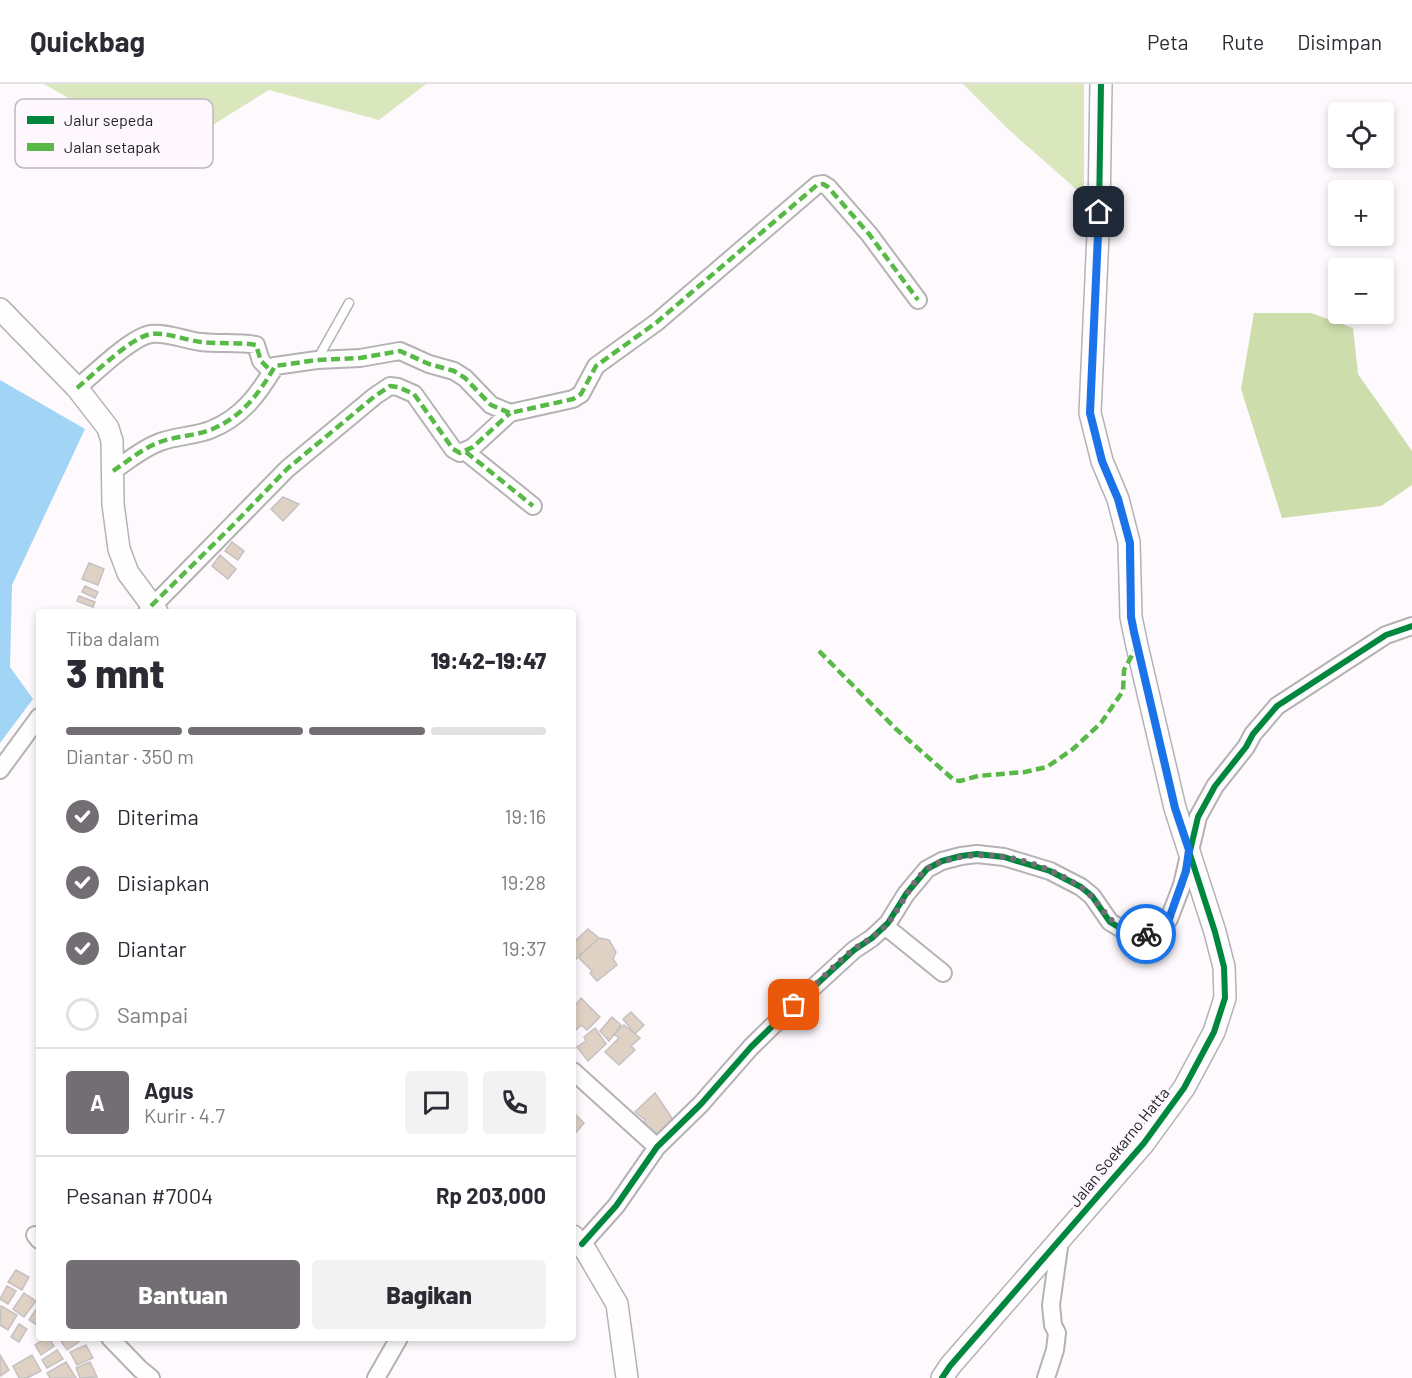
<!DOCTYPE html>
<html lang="id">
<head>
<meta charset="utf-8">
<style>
  :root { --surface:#fff; --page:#f2f2f3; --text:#2b2b33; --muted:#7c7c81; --line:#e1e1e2; --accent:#726e73 }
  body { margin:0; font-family:Barlow,sans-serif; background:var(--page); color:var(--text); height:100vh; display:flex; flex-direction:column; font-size:22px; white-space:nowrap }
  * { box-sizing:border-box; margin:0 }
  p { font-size:20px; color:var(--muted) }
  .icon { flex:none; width:33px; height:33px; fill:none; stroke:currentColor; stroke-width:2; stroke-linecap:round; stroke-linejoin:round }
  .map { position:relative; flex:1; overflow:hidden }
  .sheet { position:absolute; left:36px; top:525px; width:540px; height:732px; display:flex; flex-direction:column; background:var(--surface); border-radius:6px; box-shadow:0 3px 9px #0003 }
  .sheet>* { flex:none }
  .fabs { position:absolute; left:1328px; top:18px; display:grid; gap:12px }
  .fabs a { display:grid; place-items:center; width:66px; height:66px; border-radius:6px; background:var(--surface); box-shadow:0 3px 9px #0003; font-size:30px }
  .pin { position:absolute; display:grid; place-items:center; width:51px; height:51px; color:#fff; margin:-26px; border-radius:12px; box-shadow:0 3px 9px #0006 }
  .courier { position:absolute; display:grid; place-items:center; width:60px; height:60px; margin:-30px; border:4px solid #1a73e8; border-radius:50%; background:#fff; color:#222; box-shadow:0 2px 8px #0007 }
  .head em { font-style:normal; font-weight:800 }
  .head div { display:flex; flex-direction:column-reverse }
  .head { display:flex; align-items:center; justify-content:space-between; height:102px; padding:0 30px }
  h1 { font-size:39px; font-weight:800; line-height:45px }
  .bar { display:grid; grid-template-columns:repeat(4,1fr); gap:9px 6px; align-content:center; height:72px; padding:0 30px }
  .bar i { height:8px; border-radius:4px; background:var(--line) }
  .bar .current { background:var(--accent) }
  .bar p { grid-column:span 4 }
  .line { display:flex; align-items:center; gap:15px; padding:0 30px; border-top:2px solid var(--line) }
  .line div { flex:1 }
  .round { display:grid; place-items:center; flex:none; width:63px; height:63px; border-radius:6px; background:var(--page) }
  ol { padding:0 30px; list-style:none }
  li { display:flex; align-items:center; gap:18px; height:66px }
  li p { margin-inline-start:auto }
  li .icon { padding:6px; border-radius:50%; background:var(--accent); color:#fff; stroke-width:4 }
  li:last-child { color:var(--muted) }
  li i { width:33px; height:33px; border:3px solid var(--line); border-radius:50% }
  .button { display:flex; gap:12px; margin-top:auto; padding:12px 30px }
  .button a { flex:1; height:69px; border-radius:6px; background:var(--accent); color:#fff; font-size:24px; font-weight:800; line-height:69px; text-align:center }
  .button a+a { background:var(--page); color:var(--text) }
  header { display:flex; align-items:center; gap:36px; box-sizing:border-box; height:84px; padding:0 30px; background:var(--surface); border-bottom:2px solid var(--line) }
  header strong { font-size:28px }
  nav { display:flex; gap:33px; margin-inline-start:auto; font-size:21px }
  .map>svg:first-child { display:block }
  .green { fill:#dae7bd }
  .forest { fill:#ceddac }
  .water { fill:#a1d4f5 }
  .building { fill:#dfd1c3; stroke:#c5c1c1; stroke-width:1.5 }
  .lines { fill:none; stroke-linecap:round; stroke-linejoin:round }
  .service-casing { stroke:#b5b1b5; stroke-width:11 }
  .minor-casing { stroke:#b5b1b5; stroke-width:20 }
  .tertiary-casing { stroke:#b5b1b5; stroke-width:24 }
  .service { stroke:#fffeff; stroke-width:8 }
  .minor { stroke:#fffeff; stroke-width:16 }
  .tertiary { stroke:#fffeff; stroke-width:21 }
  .quiet { stroke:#58b947; stroke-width:4.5; stroke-dasharray:9 4.5; stroke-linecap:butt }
  .cycleway-casing { stroke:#fef8fe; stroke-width:10 }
  .cycleway { stroke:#00873e; stroke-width:6 }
  .done { stroke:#726e73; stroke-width:6; stroke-dasharray:0 10.8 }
  .route { stroke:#1a73e8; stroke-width:8 }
  .labels { text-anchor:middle; stroke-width:5; stroke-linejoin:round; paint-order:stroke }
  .street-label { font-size:16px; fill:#272328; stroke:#fef8fe }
  .key { fill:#fef8fe; stroke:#beb8be; stroke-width:1.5 }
  .key-label { font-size:16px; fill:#272328 }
</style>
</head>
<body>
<header>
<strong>Quickbag</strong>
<nav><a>Peta</a><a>Rute</a><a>Disimpan</a></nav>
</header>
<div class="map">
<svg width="1412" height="1294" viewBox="0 0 1412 1294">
  <rect width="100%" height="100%" fill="#fdf9fd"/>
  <!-- green -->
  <path class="green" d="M44 0H426L379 36 269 6 166 70Z
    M963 0H1084V112L1009 46Z"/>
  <!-- forest -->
  <path class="forest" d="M1254 229H1311L1353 244 1358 290 1412 367V401L1381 422 1282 434 1241 305Z"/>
  <!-- water -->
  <path class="water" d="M0 296 85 345 12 501 10 583 33 615 0 659Z"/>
  <!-- building -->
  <path class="building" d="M283 413 299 420 283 437 271 425Z
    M232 458 244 467 238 476 225 467Z
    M220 471 236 485 228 495 212 482Z
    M89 479 104 485 98 501 82 495Z
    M85 502 98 508 95 514 82 508Z
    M79 512 95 518 93 523 77 517Z
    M588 845 599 854 575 876 573 875V859Z
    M599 854 609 856 616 868 613 875 617 881 597 897 590 889 592 887 580 875 579 872Z
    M581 914 600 933 587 946 581 941 574 948 573 924Z
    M631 928 644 941 635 950 623 935Z
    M612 933 621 941 609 957 600 947Z
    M624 941 640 954 631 962 635 966 619 981 605 968 619 954 614 950Z
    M595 944 606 960 588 977 577 963 586 957 584 953Z
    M655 1009 678 1043 657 1056 641 1042 645 1036 635 1028Z
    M573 1028 584 1039 573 1052Z
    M16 1186 29 1193 22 1206 8 1198Z
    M7 1202 16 1207 8 1220 0 1215Z
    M24 1209 36 1217 24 1233 13 1225Z
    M1 1222 17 1231 8 1246 0 1241Z
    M38 1222 39 1238 37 1241 29 1236Z
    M19 1240 27 1245 19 1258 11 1253Z
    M46 1254H49L54 1262 41 1271 35 1261Z
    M66 1254H78L80 1257 67 1266 61 1257Z
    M86 1261 93 1274 77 1281 70 1268Z
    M57 1266 63 1275 47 1284 42 1276Z
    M0 1271 9 1286 0 1292Z
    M32 1271 41 1287 27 1294H19L13 1282Z
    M66 1278 76 1294H50L47 1289Z
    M90 1278 97 1293 80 1294 76 1284Z"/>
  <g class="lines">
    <!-- service casing -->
    <g class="service-casing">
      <path id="service" d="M317 276 349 219"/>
    </g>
    <!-- minor casing -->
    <g class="minor-casing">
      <path id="minor" d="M77 304C93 291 131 253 151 250 166 248 185 256 201 258 219 260 238 258 256 261L261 277 272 288
        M466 368 533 422
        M113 387C128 377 143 364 160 358 176 352 194 352 210 346 241 334 259 310 275 282L317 276 360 274 400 267 429 280 454 287 465 294 491 321 510 329 573 315 581 310 596 282 657 238 817 101 823 100 828 103 869 150 918 216
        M147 528 287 385 375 312 390 302 398 303 414 310 453 365 460 369 473 363 510 329
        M0 686 39 633
        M885 842 943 889
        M573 987 657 1063
        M35 1151 39 1156
        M582 1160 616 1122 657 1063 701 1020 751 963 794 921 854 866 872 854 888 839 906 810 927 785 942 777 961 772 977 770 1004 773 1050 787 1081 803 1092 812 1110 838 1125 847 1135 851 1145 850 1161 845 1169 835 1182 801 1198 733 1215 702 1246 663 1253 650 1277 622 1386 551 1412 542
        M110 1254 140 1285 151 1294
        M376 1294 399 1254
        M1046 1294 1055 1266 1057 1249 1053 1241 1051 1221 1060 1156"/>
    </g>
    <!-- tertiary casing -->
    <g class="tertiary-casing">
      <path id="tertiary" d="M0 225 77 304 108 344 112 357 113 420 119 465 128 489 157 528
        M573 1152 586 1167 617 1220 627 1294
        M942 1294 950 1282 1144 1059 1184 1004 1214 948 1225 914 1224 883 1215 848 1175 724 1137 562 1131 533 1129 458 1118 415 1102 377 1090 329 1099 128 1101 0"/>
    </g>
    <!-- service -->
    <use href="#service" class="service"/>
    <!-- minor -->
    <use href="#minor" class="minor"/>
    <!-- tertiary -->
    <use href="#tertiary" class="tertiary"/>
    <!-- quiet -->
    <path class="quiet" d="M77 304C93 291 131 253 151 250 166 248 185 256 201 258 219 260 238 258 256 261L261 277 272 288
      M466 368 533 422
      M113 387C128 377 143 364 160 358 176 352 194 352 210 346 241 334 259 310 275 282L317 276 360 274 400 267 429 280 454 287 465 294 491 321 510 329 573 315 581 310 596 282 657 238 817 101 823 100 828 103 869 150 918 216
      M151 522 233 441 287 385 375 312 390 302 398 303 414 310 453 365 460 369 473 363 510 329
      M819 567 896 645 954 696 960 697 978 692 1025 688 1047 683 1073 665 1101 639 1123 607 1124 586 1137 562"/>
    <!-- cycleway casing -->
    <g class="cycleway-casing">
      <path id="cycleway" d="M582 1160 616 1122 657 1063 701 1020 751 963 794 921 854 866 872 854 888 839 906 810 927 785 942 777 961 772 977 770 1004 773 1050 787 1081 803 1092 812 1110 838 1125 847 1135 851 1145 850 1161 845 1169 835 1182 801 1198 733 1215 702 1246 663 1253 650 1277 622 1386 551 1412 542
        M942 1294 950 1282 1144 1059 1184 1004 1214 948 1225 914 1224 883 1215 848 1175 724 1137 562 1131 533 1129 458 1118 415 1102 377 1090 329 1099 128 1101 0"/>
    </g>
    <!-- cycleway -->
    <use href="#cycleway" class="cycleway"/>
  </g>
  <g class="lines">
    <!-- done -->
    <path class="done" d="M794 921C814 903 833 882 854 865 866 857 878 851 887 840 902 823 909 800 927 785 933 780 941 778 948 776 991 763 1042 778 1079 802 1105 819 1110 852 1146 850"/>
    <!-- route -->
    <path class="route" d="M1099 128 1090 329 1102 377 1118 415 1130 459 1131 533 1134 548 1175 724 1189 766 1186 787 1169 835 1161 845 1146 850"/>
  </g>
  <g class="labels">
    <!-- street labels -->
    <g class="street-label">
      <text transform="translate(1119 1063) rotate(-51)" y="6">Jalan Soekarno Hatta</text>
    </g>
  </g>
  <!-- legend -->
  <rect x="15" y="15" width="198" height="69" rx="9" class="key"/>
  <rect x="27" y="32" width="27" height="8" fill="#00873e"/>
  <rect x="27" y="59" width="27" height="8" fill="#58b947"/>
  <g class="key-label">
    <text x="64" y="42">Jalur sepeda</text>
    <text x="64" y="69">Jalan setapak</text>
  </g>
</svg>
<div class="fabs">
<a><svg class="icon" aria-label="locate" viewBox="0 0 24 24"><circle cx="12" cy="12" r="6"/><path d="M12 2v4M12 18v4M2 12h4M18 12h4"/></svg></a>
<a>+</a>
<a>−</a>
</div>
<div class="pin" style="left:794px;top:921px;background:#ea580c"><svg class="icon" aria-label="bag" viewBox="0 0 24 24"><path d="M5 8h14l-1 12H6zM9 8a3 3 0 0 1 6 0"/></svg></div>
<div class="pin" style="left:1099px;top:128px;background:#1f2937"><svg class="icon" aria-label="home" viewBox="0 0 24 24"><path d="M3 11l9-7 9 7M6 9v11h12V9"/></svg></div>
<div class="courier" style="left:1146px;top:850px"><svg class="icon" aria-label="bike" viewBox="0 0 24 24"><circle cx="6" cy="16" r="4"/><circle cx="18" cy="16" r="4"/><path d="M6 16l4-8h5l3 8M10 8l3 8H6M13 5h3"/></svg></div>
<section class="sheet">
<div class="head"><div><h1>3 mnt</h1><p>Tiba dalam</p></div><em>19:42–19:47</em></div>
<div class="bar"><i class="current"></i><i class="current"></i><i class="current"></i><i></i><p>Diantar · 350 m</p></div>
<ol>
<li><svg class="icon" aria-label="check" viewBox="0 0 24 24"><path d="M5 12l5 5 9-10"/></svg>Diterima<p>19:16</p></li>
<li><svg class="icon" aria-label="check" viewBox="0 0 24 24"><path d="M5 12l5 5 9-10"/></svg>Disiapkan<p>19:28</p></li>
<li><svg class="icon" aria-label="check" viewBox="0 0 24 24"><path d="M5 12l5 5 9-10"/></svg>Diantar<p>19:37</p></li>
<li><i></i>Sampai</li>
</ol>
<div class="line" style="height:108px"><b class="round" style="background:var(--accent);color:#fff">A</b><div><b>Agus</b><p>Kurir · 4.7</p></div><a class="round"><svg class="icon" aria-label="chat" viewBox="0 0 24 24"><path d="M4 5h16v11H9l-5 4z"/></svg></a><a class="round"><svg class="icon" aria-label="phone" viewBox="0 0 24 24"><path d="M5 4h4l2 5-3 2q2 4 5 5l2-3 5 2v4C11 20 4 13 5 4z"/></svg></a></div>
<div class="line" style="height:78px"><div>Pesanan #7004</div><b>Rp 203,000</b></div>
<div class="button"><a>Bantuan</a><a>Bagikan</a></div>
</section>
</div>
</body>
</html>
